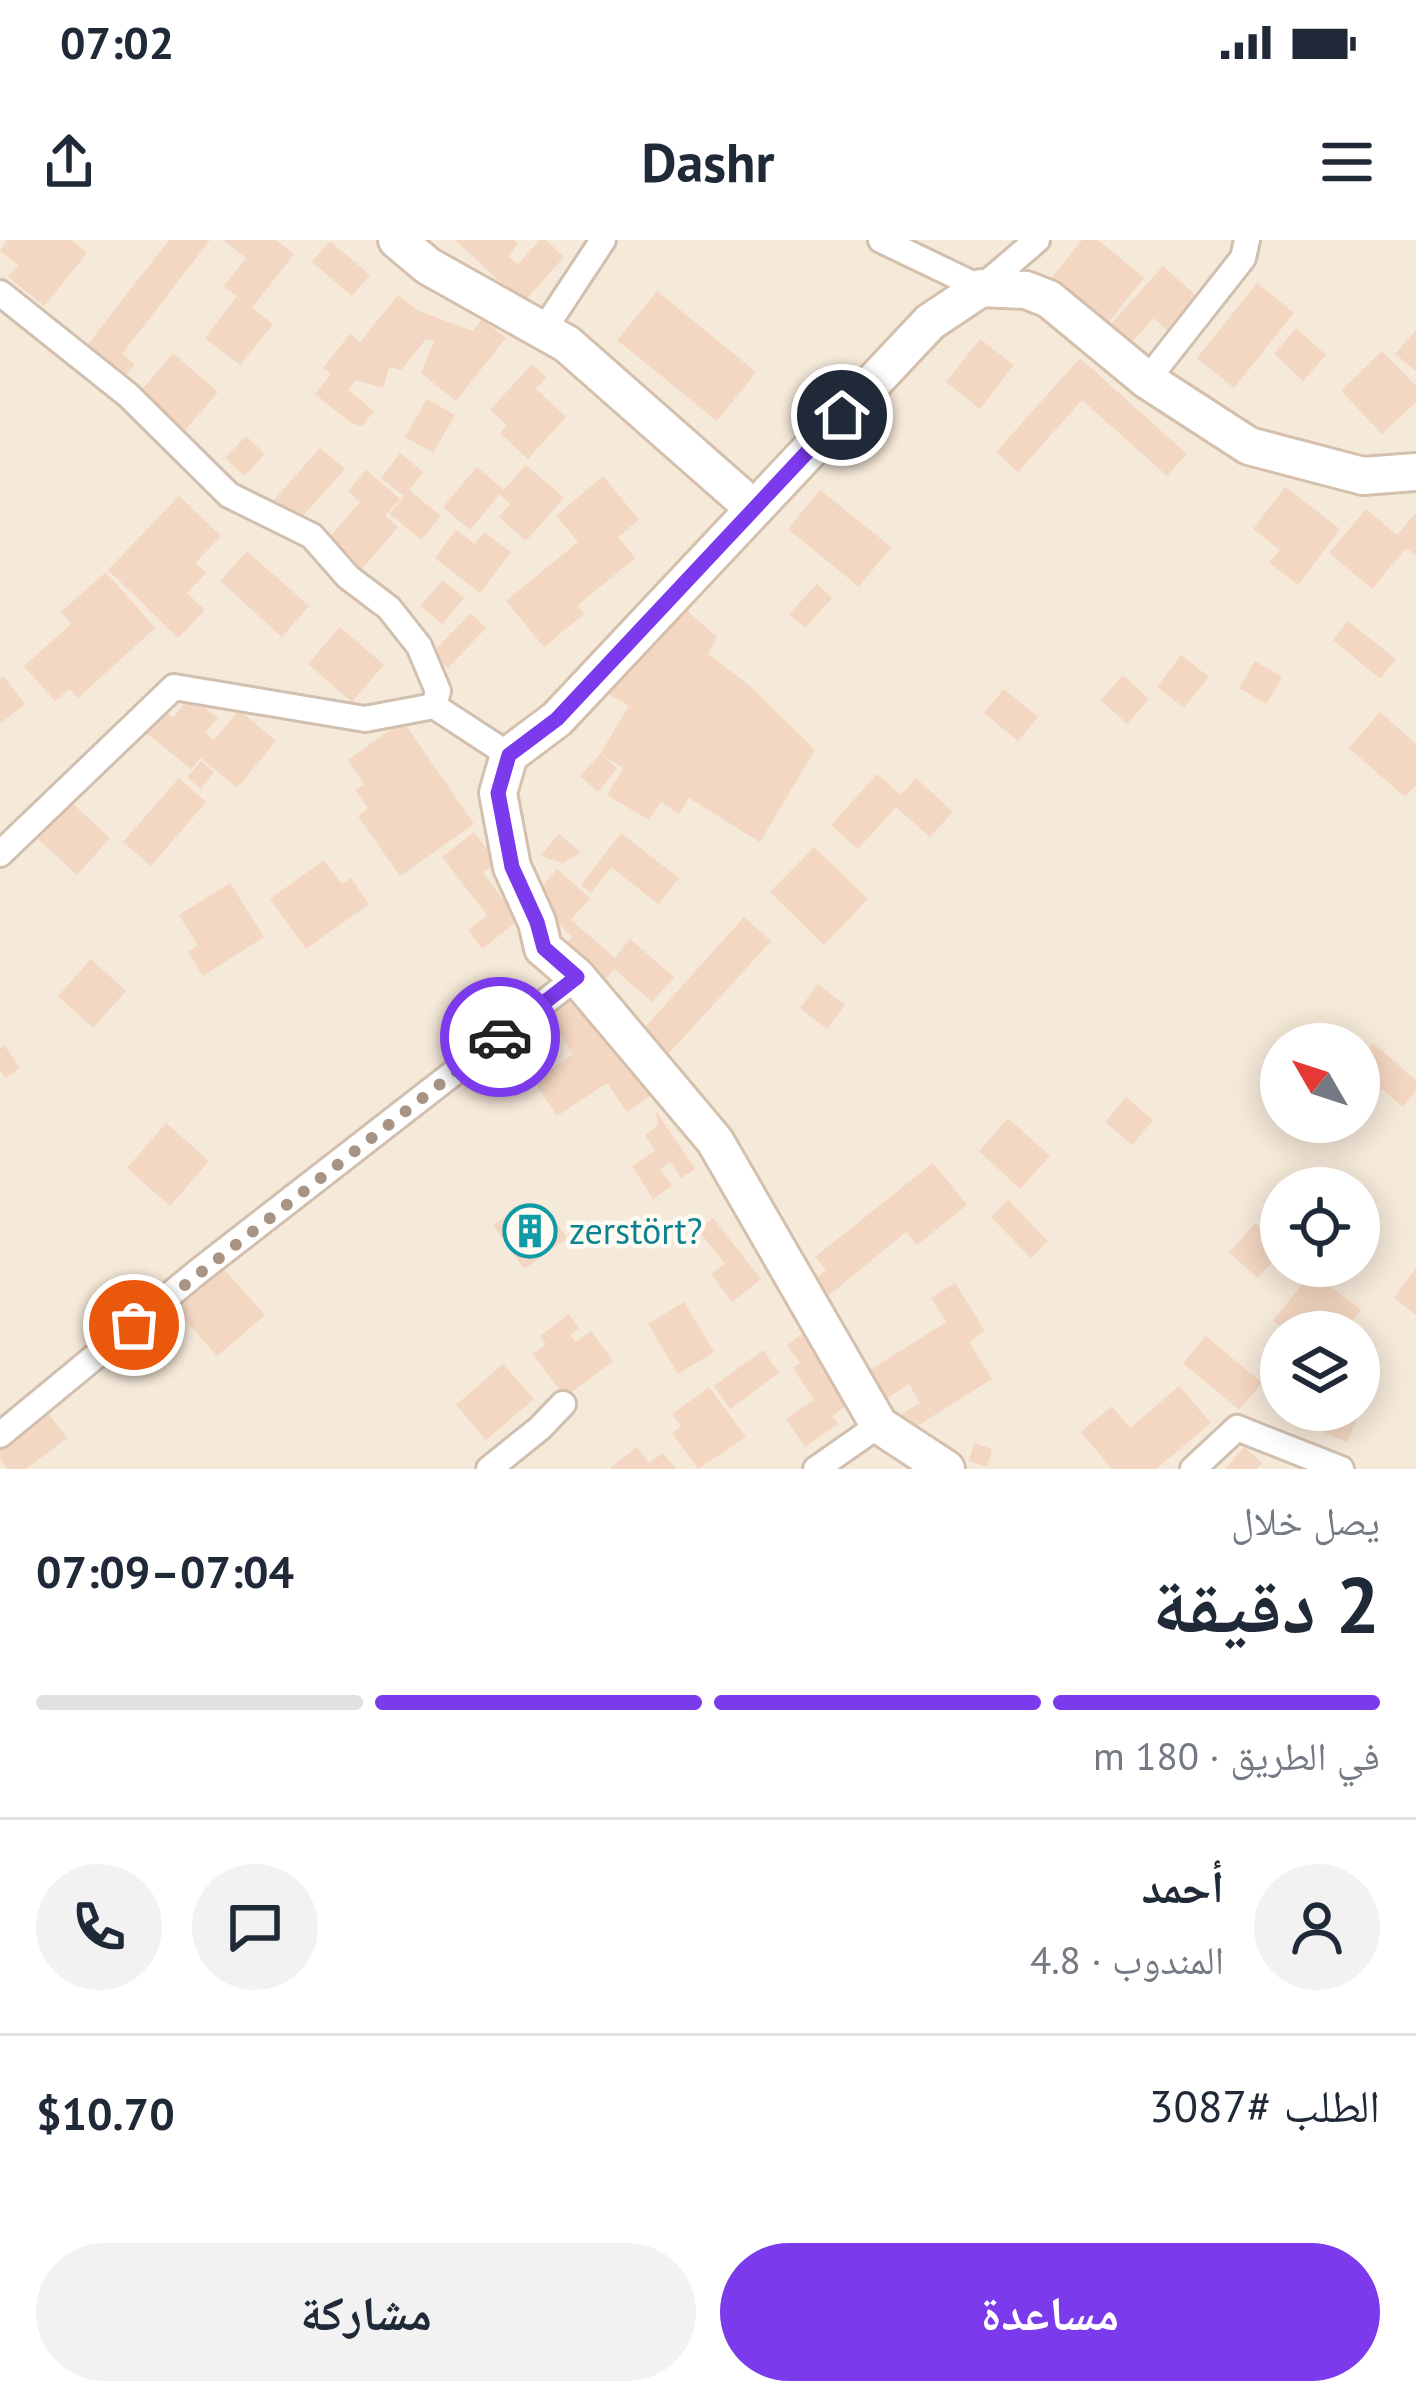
<!DOCTYPE html>
<html lang="ar">
<head>
<meta charset="utf-8">
<style>
  :root { --surface:#fff; --page:#f2f2f3; --text:#1f2937; --muted:#747a83; --line:#e0e1e3; --accent:#7c3aed }
  body { margin:0; font-family:"PT Sans","Noto Naskh Arabic",sans-serif; background:var(--page); color:var(--text); direction:rtl; height:100vh; display:flex; flex-direction:column; font-size:45px; white-space:nowrap }
  * { box-sizing:border-box; margin:0 }
  p { font-size:39px; color:var(--muted) }
  .icon { flex:none; width:66px; height:66px; fill:none; stroke:currentColor; stroke-width:2; stroke-linecap:round; stroke-linejoin:round }
  .map { position:relative; height:1229px; overflow:hidden; direction:ltr }
  .details { display:flex; flex-direction:column; background:var(--surface); flex:1 }
  .details>* { flex:none }
  .needle { width:78px; rotate:309deg }
  .controls { position:absolute; left:1260px; top:783px; display:grid; gap:24px }
  .controls a { display:grid; place-items:center; width:120px; height:120px; border-radius:50%; background:var(--surface); box-shadow:0 6px 30px #0003; font-size:60px }
  .pin { position:absolute; display:grid; place-items:center; width:102px; height:102px; color:#fff; margin:-51px; border:6px solid #fff; border-radius:50%; box-shadow:0 3px 12px #0007 }
  .courier { position:absolute; display:grid; place-items:center; width:120px; height:120px; margin:-60px; border:9px solid #7c3aed; border-radius:50%; background:#fff; color:#222; box-shadow:0 3px 15px #0007 }
  .overview em { font-style:normal; font-weight:800 }
  .overview div { display:flex; flex-direction:column-reverse }
  .overview { display:flex; align-items:center; justify-content:space-between; height:204px; padding:0 36px }
  h1 { font-size:78px; font-weight:800; line-height:90px }
  .bar { display:grid; grid-template-columns:repeat(4,1fr); gap:18px 12px; align-content:center; height:144px; padding:0 36px }
  .bar i { height:15px; border-radius:9px; background:var(--line) }
  .bar .current { background:var(--accent) }
  .bar p { grid-column:span 4 }
  .line { display:flex; align-items:center; gap:30px; padding:0 36px; border-top:3px solid var(--line) }
  .line div { flex:1 }
  .round { display:grid; place-items:center; flex:none; width:126px; height:126px; border-radius:63px; background:var(--page) }
  .action { display:flex; gap:24px; margin-top:auto; padding:24px 36px }
  .action a { flex:1; height:138px; border-radius:72px; background:var(--accent); color:#fff; font-size:48px; font-weight:800; line-height:138px; text-align:center }
  .action a+a { background:var(--page); color:var(--text) }
  .status { display:flex; justify-content:space-between; align-items:center; height:84px; padding:0 60px; background:var(--surface); direction:ltr }
  .status svg { height:33px; fill:currentColor }
  header { display:flex; justify-content:space-between; align-items:center; height:156px; padding:0 36px; background:var(--surface); font-size:54px; font-weight:800 }
  .map>svg:first-child { display:block }
  .residential { fill:#f5e9d9; fill-rule:evenodd }
  .building { fill:#f4d7c2 }
  .lines { fill:none; stroke-linecap:round; stroke-linejoin:round }
  .street-casing { stroke:#d1bfaf; stroke-width:30 }
  .secondary-casing { stroke:#d4c0ad; stroke-width:42 }
  .street { stroke:#fff; stroke-width:24 }
  .secondary { stroke:#fff; stroke-width:36 }
  .done { stroke:#a89484; stroke-width:12; stroke-dasharray:0 21.6 }
  .route { stroke:#7c3aed; stroke-width:15 }
  .labels { text-anchor:middle; stroke-width:9; stroke-linejoin:round; paint-order:stroke }
  .culture-label { font-size:36px; fill:#0d838f; stroke:#fffaf2; text-anchor:start }
</style>
</head>
<body>
<div class="status"><b>07:02</b><svg viewBox="0 0 49 12"><path d="M0 12V9h3v3zM5 12V6h3v6zM10 12V3h3v9zM15 12V0h3v12zM26 1h20v11H26zM47 4h2v5h-2z"/></svg></div>
<header><svg class="icon" aria-label="menu" viewBox="0 0 24 24"><path d="M4 6h16M4 12h16M4 18h16"/></svg>Dashr<svg class="icon" aria-label="share" viewBox="0 0 24 24"><path d="M12 15V3M7 8l5-5 5 5M5 13v7h14v-7"/></svg></header>
<div class="map">
<svg width="1416" height="1229" viewBox="0 0 1416 1229">
  <rect width="100%" height="100%" fill="#fdf7eb"/>
  <!-- residential -->
  <path class="residential" d="M0 0H1416V1229H0ZM1281 804H1359V882H1281ZM1281 948H1359V1026H1281ZM1281 1092H1359V1170H1281Z"/>
  <!-- building -->
  <path class="building" d="M7 0H71L87 13 44 66 8 37 18 25 0 11Z
    M169 0H210L122 114 135 124 120 143 81 113Z
    M223 0H276L294 14 252 68 273 84 240 125 205 98 237 56 224 46 246 18Z
    M455 0H514L518 4 508 16 518 24 540 0H546L564 17 523 63Z
    M1082 0H1098L1144 38 1107 84 1051 38Z
    M330 1 370 35 352 56 312 22Z
    M1163 26 1200 59 1170 93 1154 78 1129 105 1108 87Z
    M1257 43 1294 73 1234 148 1197 118Z
    M657 51 756 132 717 181 617 100Z
    M398 55 419 71 473 91 482 79 506 98 456 161 421 133 434 101 426 99 401 130 389 127 383 148 356 140 348 150 374 171 362 186 351 183 315 154 331 134 323 128 350 94 360 102Z
    M1296 88 1326 115 1303 141 1274 114Z
    M1416 90V131L1395 114Z
    M980 99 1014 125 980 169 946 142Z
    M1382 111 1416 146V162L1382 194 1341 151Z
    M173 113 218 152 177 200 132 161Z
    M1080 118 1187 214 1167 236 1082 160 1018 232 996 212Z
    M532 124 546 137 536 149 566 177 528 219 500 193 507 185 490 170Z
    M427 159 455 175 433 213 405 197Z
    M246 196 265 214 244 236 225 218Z
    M320 208 345 229 290 290 266 269Z
    M400 213 423 232 409 250 441 276 421 300 390 274 404 256 381 238Z
    M526 225 564 258 526 301 499 277 510 264 500 254 470 290 443 267 477 227 504 250Z
    M366 230 400 259 385 276 398 287 355 337 320 308 360 262 348 251Z
    M603 236 639 280 618 297 635 318 577 366 584 374 544 407 506 361 578 302 556 276Z
    M1285 247 1340 289 1298 345 1269 323 1280 310 1253 289Z
    M820 250 891 307 859 347 788 289Z
    M179 256 221 296 195 323 206 333 187 353 205 370 178 398 108 330Z
    M1366 269 1397 295 1416 273V316L1406 308 1372 349 1329 313Z
    M456 290 475 304 484 292 511 312 480 353 435 318Z
    M247 311 309 366 282 397 220 341Z
    M106 332 155 388 78 458 70 449 55 461 24 426 71 384 61 372Z
    M443 340 464 358 442 384 420 366Z
    M817 344 832 358 805 388 789 374Z
    M678 363 717 397 708 414 750 446 815 510 760 602 689 558 679 574 661 562 649 580 607 555 623 528 600 514 617 528 598 552 580 536 600 514 629 466 602 450Z
    M471 373 486 388 448 428 432 413Z
    M1348 381 1396 419 1380 439 1333 400Z
    M340 387 384 425 352 462 308 424Z
    M1181 415 1209 437 1184 468 1157 447Z
    M1255 421 1282 437 1266 464 1239 448Z
    M1123 435 1149 459 1127 484 1101 460Z
    M3 436 25 464 0 484V438Z
    M1004 449 1038 477 1018 501 984 473Z
    M190 456 218 478 205 493 214 500 239 470 276 501 237 548 201 518 191 529 145 492 163 470 173 478Z
    M1380 472 1416 504V545L1405 557 1349 508Z
    M403 481 474 584 400 636 358 576 368 568 355 550 364 544 348 520Z
    M201 521 214 532 200 549 187 537Z
    M877 534 901 555 916 538 953 572 930 597 896 567 858 609 831 585Z
    M179 538 206 562 151 626 123 602Z
    M71 562 110 598 77 635 38 599Z
    M474 592 497 622 483 633 519 680 482 709 468 690 487 675 442 617Z
    M621 593 679 638 658 664 611 627 591 653 581 645Z
    M559 594 581 612 563 623 540 616Z
    M814 607 868 659 824 705 770 652Z
    M324 620 342 644 351 638 369 664 306 709 270 659Z
    M557 629 590 658 571 680 615 718 630 699 674 737 652 762 614 729 603 742 563 707 572 697 532 658Z
    M230 643 264 697 203 736 188 712 198 705 179 675Z
    M744 677 771 701 664 819 638 795Z
    M91 719 126 751 93 788 58 756Z
    M818 744 845 765 827 789 800 768Z
    M581 751 651 855 627 872 607 843 557 876 534 841 573 814 546 774Z
    M1373 803 1416 840V851L1403 867 1382 849 1372 861 1359 850V820Z
    M4 805 20 828 5 838 0 830V808Z
    M1126 857 1153 880 1132 905 1105 882Z
    M656 871 695 929 681 938 670 922 660 929 672 946 653 959 632 926 655 911 645 895 658 886Z
    M1008 878 1050 916 1020 949 979 911Z
    M166 883 209 921 170 966 127 928Z
    M933 923 967 965 917 1005 906 992 823 1060 810 1044 826 1030 815 1017Z
    M1008 960 1048 1001 1031 1018 991 977Z
    M538 965 549 972 567 998 524 1029 493 985 514 971 527 975Z
    M713 978 761 1039 732 1062 711 1034 725 1024 698 990Z
    M1255 983 1281 1005V1012L1258 1038 1229 1013Z
    M222 1027 265 1075 217 1116 175 1069Z
    M1416 1028V1075L1394 1058Z
    M1312 1032 1361 1070 1344 1092H1287L1273 1081Z
    M955 1043 985 1091 969 1102 992 1139 909 1191 899 1176 920 1163 909 1144 881 1162 864 1134 946 1082 931 1058Z
    M684 1062 714 1112 678 1134 648 1084Z
    M569 1074 579 1088 570 1095 576 1102 591 1091 613 1121 565 1157 533 1114 546 1104 540 1096Z
    M808 1090 856 1159 832 1176 838 1184 805 1207 786 1179 814 1160 793 1128 800 1123 787 1105Z
    M1206 1096 1262 1143 1239 1170 1183 1123Z
    M763 1110 779 1133 730 1169 714 1146Z
    M503 1124 534 1159 486 1200 456 1165Z
    M1179 1146 1211 1183 1156 1229H1112L1081 1192 1112 1166 1130 1188Z
    M709 1147 746 1197 698 1229 672 1193 681 1186 672 1174Z
    M45 1169 67 1198 26 1229H8L0 1219V1203Z
    M1334 1170H1361L1347 1202 1325 1193Z
    M974 1203 992 1209 987 1227 969 1221Z
    M637 1207 649 1223 663 1213 676 1229H609Z
    M1244 1207 1262 1223 1257 1229H1225Z"/>
  <g class="lines">
    <!-- street casing -->
    <g class="street-casing">
      <path id="street" d="M881 0 981 48 1037 0
        M0 53 128 155 229 255 312 296 348 337 389 368 419 406 438 451 434 466
        M543 91 603 0
        M1147 140 1243 18 1247 0
        M0 614 174 447 365 479 434 466 509 515
        M0 1195 200 1030 577 737
        M489 1229 540 1188 563 1164
        M816 1229 879 1185
        M1193 1229 1237 1188 1341 1229"/>
    </g>
    <!-- secondary casing -->
    <g class="secondary-casing">
      <path id="secondary" d="M397 0 428 26 567 104 752 267
        M946 1229 879 1185 715 901 577 737 543 708 537 682 512 627 498 553 509 515 557 479 930 82 981 48 1026 50 1049 59 1147 140 1249 206 1363 236 1416 232"/>
    </g>
    <!-- street -->
    <use href="#street" class="street"/>
    <!-- secondary -->
    <use href="#secondary" class="secondary"/>
  </g>
  <g class="lines">
    <!-- done -->
    <path class="done" d="M134 1085 500 797"/>
    <!-- route -->
    <path class="route" d="M500 797 577 737 544 708 537 682 512 627 498 553 509 515 557 479 842 175"/>
  </g>
  <!-- icons -->
  <defs>
    <g id="building-ring" transform="scale(2.7)"><circle r="9.5" fill="#fffaf2" stroke="#0f9aa8" stroke-width="1.5"/><path d="M-4-6H4V6H1V3H-1V6H-4ZM-2.5-4.3h1.7v1.8h-1.7ZM.8-4.3h1.7v1.8H.8ZM-2.5-1h1.7V.8h-1.7ZM.8-1h1.7V.8H.8Z" fill="#0f9aa8"/></g>
  </defs>
  <g fill-rule="evenodd">
    <use href="#building-ring" x="530" y="991"/>
  </g>
  <g class="labels">
    <!-- culture labels -->
    <g class="culture-label">
      <text x="569" y="1004">zerstört?</text>
    </g>
  </g>
</svg>
<div class="controls">
<a><svg class="needle" viewBox="-14 -14 28 28"><path d="M0-13l5 13h-10z" fill="#e53935"/><path d="M0 13l5-13h-10z" fill="#747a83"/></svg></a>
<a><svg class="icon" aria-label="locate" viewBox="0 0 24 24"><circle cx="12" cy="12" r="6"/><path d="M12 2v4M12 18v4M2 12h4M18 12h4"/></svg></a>
<a><svg class="icon" aria-label="layers" viewBox="0 0 24 24"><path d="M12 4l9 5-9 5-9-5zM3 14l9 5 9-5"/></svg></a>
</div>
<div class="pin" style="left:134px;top:1085px;background:#ea580c"><svg class="icon" aria-label="bag" viewBox="0 0 24 24"><path d="M5 8h14l-1 12H6zM9 8a3 3 0 0 1 6 0"/></svg></div>
<div class="pin" style="left:842px;top:175px;background:#1f2937"><svg class="icon" aria-label="home" viewBox="0 0 24 24"><path d="M3 11l9-7 9 7M6 9v11h12V9"/></svg></div>
<div class="courier" style="left:500px;top:797px"><svg class="icon" aria-label="car" viewBox="0 0 24 24"><path d="M5 17H2v-5l4-1 3-4h7l3 4 3 1v5h-3M9 17h6M6 11h13"/><circle cx="7" cy="17" r="2"/><circle cx="17" cy="17" r="2"/></svg></div>
</div>
<section class="details">
<div class="overview"><div><h1>2 دقيقة</h1><p>يصل خلال</p></div><em>07:04–07:09</em></div>
<div class="bar"><i class="current"></i><i class="current"></i><i class="current"></i><i></i><p>في الطريق · 180 m</p></div>
<div class="line" style="height:216px"><a class="round"><svg class="icon" aria-label="person" viewBox="0 0 24 24"><circle cx="12" cy="8" r="4"/><path d="M4 21q1-7 8-7t8 7"/></svg></a><div><b>أحمد</b><p>المندوب · 4.8</p></div><a class="round"><svg class="icon" aria-label="chat" viewBox="0 0 24 24"><path d="M4 5h16v11H9l-5 4z"/></svg></a><a class="round"><svg class="icon" aria-label="phone" viewBox="0 0 24 24"><path d="M5 4h4l2 5-3 2q2 4 5 5l2-3 5 2v4C11 20 4 13 5 4z"/></svg></a></div>
<div class="line" style="height:156px"><div>الطلب #3087</div><b>$10.70</b></div>
<div class="action"><a>مساعدة</a><a>مشاركة</a></div>
</section>
</body>
</html>
